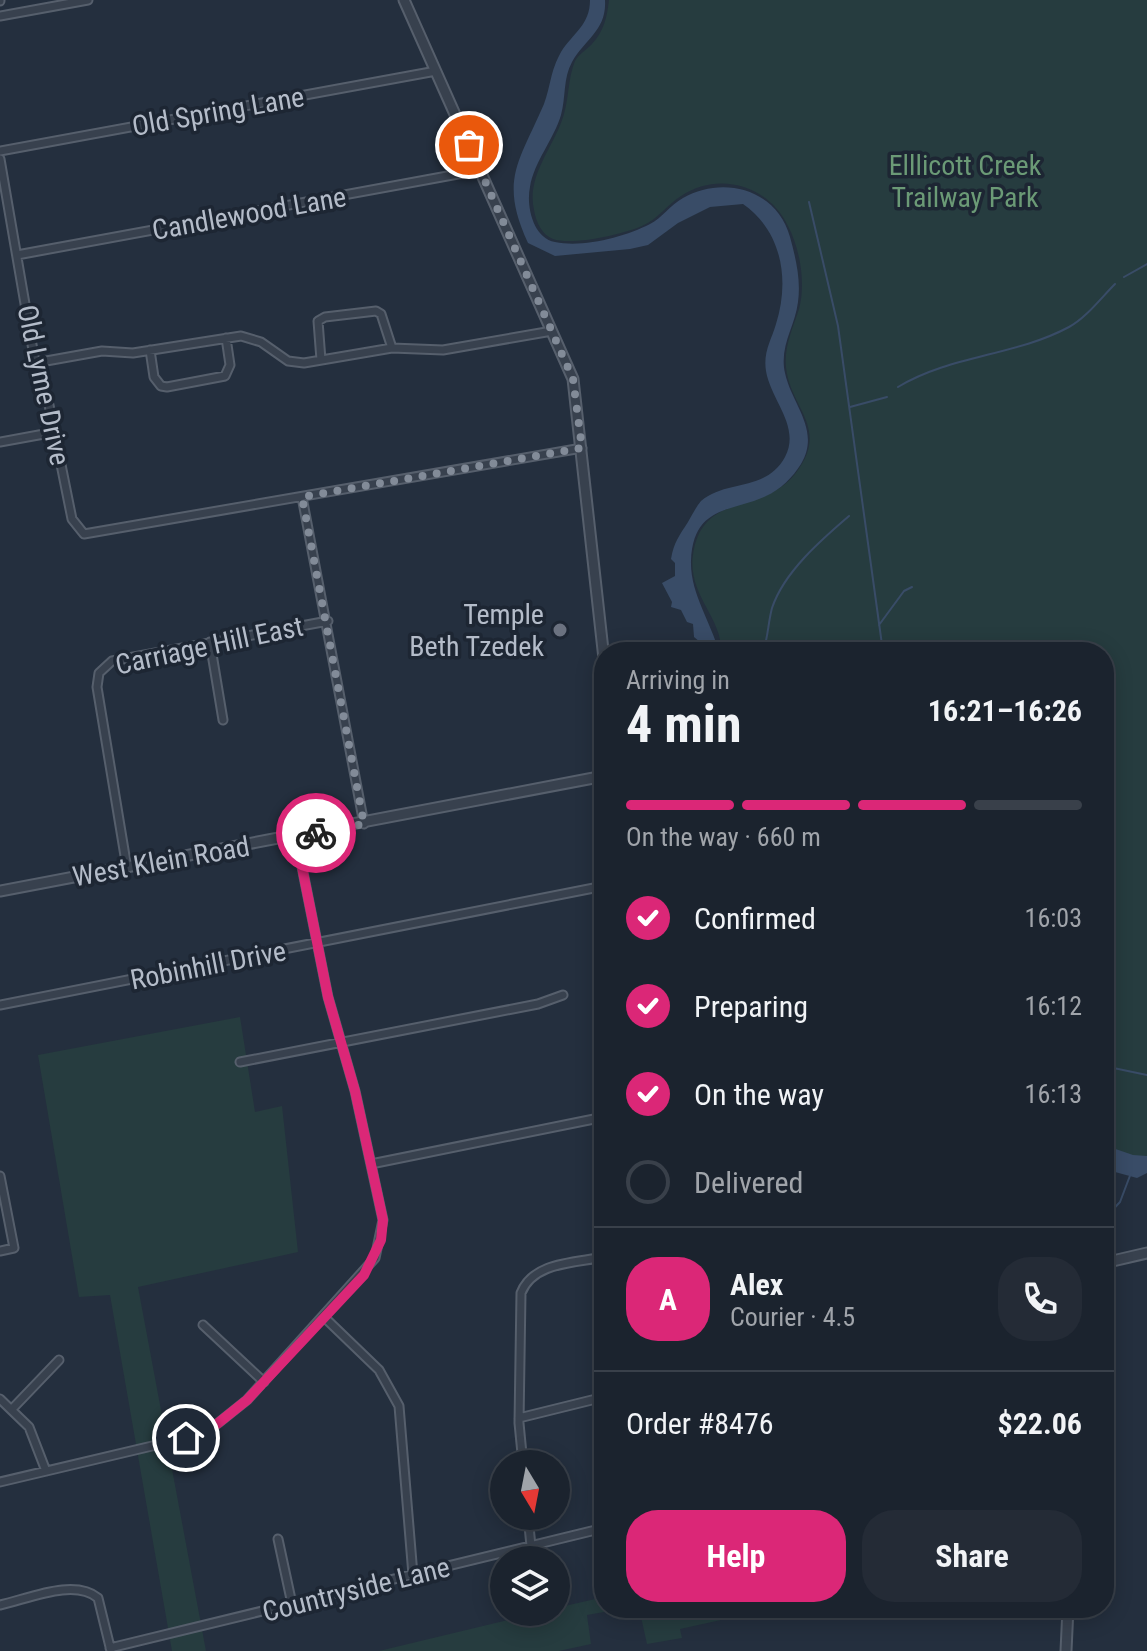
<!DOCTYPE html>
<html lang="en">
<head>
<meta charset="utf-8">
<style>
  :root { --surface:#1b232e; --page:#242b36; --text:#f1f3f6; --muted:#a0a4aa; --line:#39404a; --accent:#db2777 }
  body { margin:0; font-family:"Roboto Condensed",sans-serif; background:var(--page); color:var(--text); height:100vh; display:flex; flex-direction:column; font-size:30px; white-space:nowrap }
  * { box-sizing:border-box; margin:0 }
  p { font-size:26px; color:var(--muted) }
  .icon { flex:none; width:44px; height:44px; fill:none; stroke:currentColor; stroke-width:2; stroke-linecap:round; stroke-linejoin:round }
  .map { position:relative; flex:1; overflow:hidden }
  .panel { position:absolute; left:594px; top:642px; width:520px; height:976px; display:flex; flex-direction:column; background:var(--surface); border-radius:32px; box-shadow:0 4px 20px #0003,0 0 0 2px var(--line) }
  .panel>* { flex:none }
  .needle { width:52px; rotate:170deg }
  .tools { position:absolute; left:490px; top:1450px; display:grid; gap:16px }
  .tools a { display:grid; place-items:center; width:80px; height:80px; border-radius:50%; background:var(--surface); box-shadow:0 4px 20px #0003,0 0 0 2px var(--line); font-size:40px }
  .pin { position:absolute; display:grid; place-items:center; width:68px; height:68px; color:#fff; margin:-34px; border:4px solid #fff; border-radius:50%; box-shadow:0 2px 8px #0007 }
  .courier { position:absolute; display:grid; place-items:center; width:80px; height:80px; margin:-40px; border:6px solid #db2777; border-radius:50%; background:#fff; color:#222; box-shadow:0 2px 10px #0007 }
  .overview em { font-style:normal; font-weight:700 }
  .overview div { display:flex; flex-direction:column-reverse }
  .overview { display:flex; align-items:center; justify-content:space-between; height:136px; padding:0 32px }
  h1 { font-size:52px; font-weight:700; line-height:60px }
  .bar { display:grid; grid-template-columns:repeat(4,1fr); gap:12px 8px; align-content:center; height:96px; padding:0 32px }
  .bar i { height:10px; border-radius:6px; background:var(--line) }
  .bar .selected { background:var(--accent) }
  .bar p { grid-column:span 4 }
  .line { display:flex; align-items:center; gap:20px; padding:0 32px; border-top:2px solid var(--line) }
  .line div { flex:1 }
  .round { display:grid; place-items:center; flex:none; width:84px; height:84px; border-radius:32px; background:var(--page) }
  ol { padding:0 32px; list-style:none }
  li { display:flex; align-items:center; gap:24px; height:88px }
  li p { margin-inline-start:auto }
  li .icon { padding:8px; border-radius:50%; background:var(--accent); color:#fff; stroke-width:4 }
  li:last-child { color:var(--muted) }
  li i { width:44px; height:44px; border:4px solid var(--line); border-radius:50% }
  .cta { display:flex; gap:16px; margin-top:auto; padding:16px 32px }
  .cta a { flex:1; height:92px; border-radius:32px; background:var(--accent); color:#fff; font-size:32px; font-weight:700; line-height:92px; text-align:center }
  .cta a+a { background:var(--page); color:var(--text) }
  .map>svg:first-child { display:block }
  .green { fill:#263c3f }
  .water { fill:#394c67 }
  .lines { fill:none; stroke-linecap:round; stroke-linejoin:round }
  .stream { stroke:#394c67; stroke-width:2 }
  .minor-casing { stroke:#565f6c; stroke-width:11 }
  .tertiary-casing { stroke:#565f6c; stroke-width:13 }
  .minor { stroke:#38414e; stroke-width:7 }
  .tertiary { stroke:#38414e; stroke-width:9 }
  .done { stroke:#828b98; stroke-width:8; stroke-dasharray:0 14.4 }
  .route { stroke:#db2777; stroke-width:10 }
  .worship-dot { fill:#6b7280; stroke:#1d2633; stroke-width:3 }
  .labels { text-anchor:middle; stroke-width:7; stroke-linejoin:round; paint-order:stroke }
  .street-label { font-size:28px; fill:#b4bcc9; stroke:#1d2633 }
  .park-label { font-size:28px; fill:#6b9a76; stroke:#1d2633 }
  .poi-label { font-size:28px; fill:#b4bcc9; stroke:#1d2633; text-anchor:end }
</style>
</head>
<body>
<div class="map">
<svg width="1147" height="1651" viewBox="0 0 1147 1651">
  <rect width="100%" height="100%" fill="#242f3e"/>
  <!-- green -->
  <path class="green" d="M609 0H1147V1156H1133L1104 1145V652H721C723 617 684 593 694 549 706 492 763 514 795 474 831 428 790 409 786 367 784 346 793 328 799 309 806 283 800 249 788 226 768 185 719 171 681 196 667 205 658 219 642 226 624 234 572 246 553 239 542 235 536 222 534 210 526 175 555 146 564 114 569 97 568 78 575 61 579 54 586 50 592 44 604 31 607 17 609 0Z
    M240 1017 255 1112 282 1106 298 1252 138 1287 206 1651H172L110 1295 79 1297 38 1055Z
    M604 1597V1608H627L587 1615 591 1644 559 1651H379L541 1612H556V1608Z
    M639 1608H775L680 1629 682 1638 647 1644Z"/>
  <!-- water -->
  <path class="water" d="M590 0H605C607 30 585 39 572 62 563 78 566 97 561 115 554 139 534 162 530 187 526 206 533 238 555 242 583 248 625 237 650 224 662 218 670 205 683 198 723 175 777 189 790 237 796 259 801 280 798 302 795 327 779 346 785 373 792 405 821 430 801 464 793 477 780 490 766 496 732 512 693 505 691 561 690 593 711 622 719 652H706V647L694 637 693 624 687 622 681 610 671 607 672 602 662 583 675 576V563L671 559C674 542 679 536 688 522 692 515 696 507 701 501 727 479 766 492 785 457 801 426 771 401 766 371 763 352 771 341 776 324 790 280 782 231 743 204L710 207 678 223 648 245 630 249 555 256 528 243C499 180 519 162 544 104 551 85 550 72 561 52 573 33 590 25 590 0Z
    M1104 1145 1133 1155 1147 1156V1173L1137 1178 1104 1169Z"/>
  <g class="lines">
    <!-- stream -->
    <path class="stream" d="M809 202 838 326 883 652
      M1124 277 1147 264
      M898 387C951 355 1015 356 1069 327 1086 318 1101 298 1115 284
      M850 407 887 397
      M879 625 904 591 912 587
      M763 652C768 638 768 623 772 608 784 572 821 540 849 516
      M1104 1066 1147 1075
      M1104 1219 1120 1202 1131 1173"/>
    <!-- minor casing -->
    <g class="minor-casing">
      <path id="minor" d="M0 1V0
        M0 16 88 0
        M0 151 436 71
        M0 159 39 385 49 405 72 519 84 534 582 448
        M17 255 480 170
        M150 350 154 377 161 386 167 387 225 376 230 365 226 338
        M321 360 318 321 325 317 376 311 381 314 392 348
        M35 363 102 351 133 353 241 336 261 342 288 361 304 363 392 348 443 350 552 331
        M0 442 55 432
        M302 497 364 824
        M210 642 223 720
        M127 868 97 687 99 673 112 661 328 621
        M0 1005 604 886
        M240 1062 538 1004 563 995
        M371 1164 604 1117
        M0 1176 14 1248 0 1251
        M324 1317 379 1370 399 1406 413 1575
        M203 1325 264 1382
        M0 1399 29 1427 46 1471
        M13 1408 59 1360
        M519 1418 604 1397
        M523 1464 519 1423 521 1293C533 1262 574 1263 604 1257
        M0 1482 169 1442 217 1424 247 1400 375 1258 383 1220 355 1091 328 997 296 837
        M528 1516 531 1546
        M278 1539 292 1604
        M0 1605C28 1599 74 1578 98 1598L111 1651
        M110 1648 604 1528"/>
    </g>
    <!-- tertiary casing -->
    <g class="tertiary-casing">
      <path id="tertiary" d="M404 0 573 379 604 659
        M0 891 604 776
        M1104 1263 1147 1253
        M1066 1651 1068 1608"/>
    </g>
    <!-- minor -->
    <use href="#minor" class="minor"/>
    <!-- tertiary -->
    <use href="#tertiary" class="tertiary"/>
  </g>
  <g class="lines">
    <!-- done -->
    <path class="done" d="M316 833 364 824 302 497 582 448 573 379 469 145"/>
    <!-- route -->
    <path class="route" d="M186 1438 217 1424 247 1400 364 1275 381 1240 383 1220 377 1192 355 1091 328 997 296 837 316 833"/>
  </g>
  <!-- markers -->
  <circle class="worship-dot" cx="560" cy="630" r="8"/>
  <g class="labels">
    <!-- street labels -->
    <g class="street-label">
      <text transform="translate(218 111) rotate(-10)" y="10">Old Spring Lane</text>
      <text transform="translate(249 213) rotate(-10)" y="10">Candlewood Lane</text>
      <text transform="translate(44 385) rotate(78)" y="10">Old Lyme Drive</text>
      <text transform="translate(209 645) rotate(-12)" y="10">Carriage Hill East</text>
      <text transform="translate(161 861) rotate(-10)" y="10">West Klein Road</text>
      <text transform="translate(208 965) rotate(-11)" y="10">Robinhill Drive</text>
      <text transform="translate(356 1589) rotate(-14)" y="10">Countryside Lane</text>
    </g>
    <!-- park labels -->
    <g class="park-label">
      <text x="965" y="175">Elllicott Creek<tspan x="965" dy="32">Trailway Park</tspan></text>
    </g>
    <!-- poi labels -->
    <g class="poi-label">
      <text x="544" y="624">Temple<tspan x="544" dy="32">Beth Tzedek</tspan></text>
    </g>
  </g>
</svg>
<div class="tools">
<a><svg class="needle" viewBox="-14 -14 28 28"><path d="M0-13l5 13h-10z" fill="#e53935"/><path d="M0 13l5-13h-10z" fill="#a0a4aa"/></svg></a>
<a><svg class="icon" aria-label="layers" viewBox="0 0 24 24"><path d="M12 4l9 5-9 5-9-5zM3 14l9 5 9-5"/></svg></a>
</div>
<div class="pin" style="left:469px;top:145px;background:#ea580c"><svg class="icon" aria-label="bag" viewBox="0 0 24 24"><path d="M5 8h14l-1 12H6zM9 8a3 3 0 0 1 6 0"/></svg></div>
<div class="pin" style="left:186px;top:1438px;background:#1f2937"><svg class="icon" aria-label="home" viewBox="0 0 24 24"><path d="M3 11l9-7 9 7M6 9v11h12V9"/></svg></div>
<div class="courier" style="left:316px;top:833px"><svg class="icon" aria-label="bike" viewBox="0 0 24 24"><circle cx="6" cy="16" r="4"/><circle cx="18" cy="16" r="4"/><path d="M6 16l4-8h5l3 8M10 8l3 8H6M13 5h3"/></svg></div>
<section class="panel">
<div class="overview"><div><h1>4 min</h1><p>Arriving in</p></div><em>16:21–16:26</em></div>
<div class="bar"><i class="selected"></i><i class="selected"></i><i class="selected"></i><i></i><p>On the way · 660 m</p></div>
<ol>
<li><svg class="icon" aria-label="check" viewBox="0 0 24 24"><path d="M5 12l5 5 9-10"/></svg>Confirmed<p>16:03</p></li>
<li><svg class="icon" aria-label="check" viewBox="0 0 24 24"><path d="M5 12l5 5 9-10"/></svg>Preparing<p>16:12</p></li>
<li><svg class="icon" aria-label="check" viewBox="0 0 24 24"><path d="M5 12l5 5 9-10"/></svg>On the way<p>16:13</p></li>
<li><i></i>Delivered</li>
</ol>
<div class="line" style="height:144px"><b class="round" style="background:var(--accent);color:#fff">A</b><div><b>Alex</b><p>Courier · 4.5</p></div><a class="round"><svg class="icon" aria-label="phone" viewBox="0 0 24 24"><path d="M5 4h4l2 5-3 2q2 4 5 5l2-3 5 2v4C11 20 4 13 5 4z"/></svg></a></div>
<div class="line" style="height:104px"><div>Order #8476</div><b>$22.06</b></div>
<div class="cta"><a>Help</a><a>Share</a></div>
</section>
</div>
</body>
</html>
